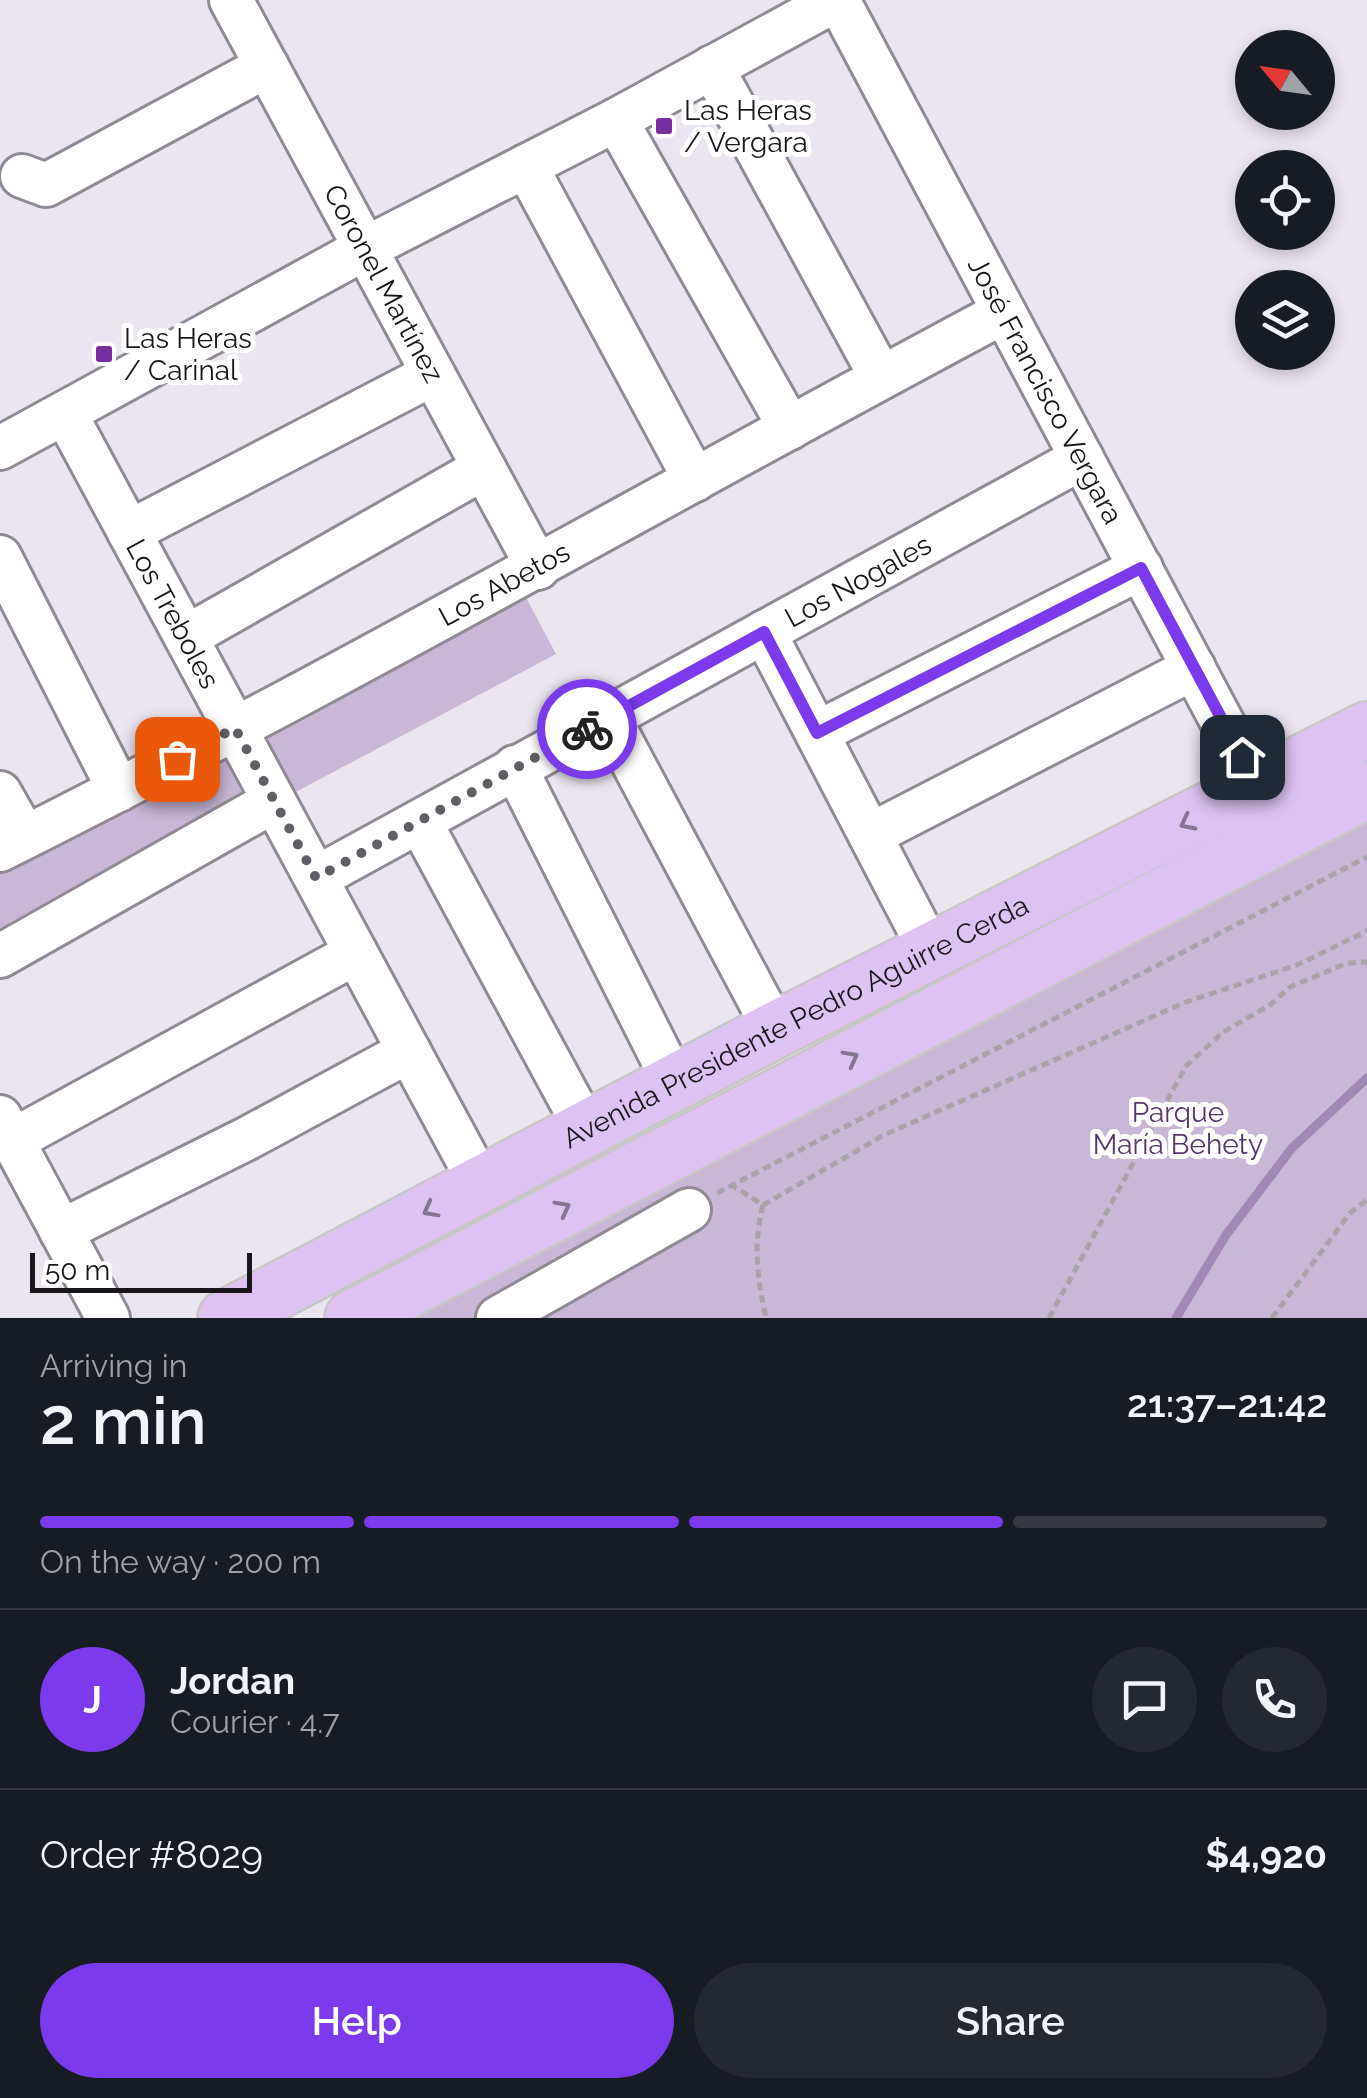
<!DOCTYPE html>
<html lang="en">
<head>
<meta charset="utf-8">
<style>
  :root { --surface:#171b24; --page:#242831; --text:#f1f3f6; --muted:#9ea1a6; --line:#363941; --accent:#7c3aed }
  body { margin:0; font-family:Raleway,sans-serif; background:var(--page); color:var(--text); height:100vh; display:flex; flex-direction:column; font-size:38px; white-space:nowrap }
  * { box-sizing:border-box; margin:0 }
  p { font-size:32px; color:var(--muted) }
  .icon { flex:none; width:55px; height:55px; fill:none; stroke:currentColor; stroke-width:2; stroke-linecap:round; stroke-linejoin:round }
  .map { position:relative; height:1318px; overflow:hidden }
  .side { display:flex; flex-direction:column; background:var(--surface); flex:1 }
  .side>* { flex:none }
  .needle { width:65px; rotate:299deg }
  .controls { position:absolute; left:1235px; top:30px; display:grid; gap:20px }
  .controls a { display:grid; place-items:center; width:100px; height:100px; border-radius:50%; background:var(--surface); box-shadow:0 5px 15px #0003; font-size:50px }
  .scale { position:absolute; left:30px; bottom:25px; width:222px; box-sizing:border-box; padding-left:10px; border:5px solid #18161a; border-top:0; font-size:28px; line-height:35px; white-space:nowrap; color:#18161a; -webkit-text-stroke:8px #fff; paint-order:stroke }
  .pin { position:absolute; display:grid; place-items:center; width:85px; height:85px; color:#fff; margin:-42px; border-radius:20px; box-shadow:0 5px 15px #0006 }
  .courier { position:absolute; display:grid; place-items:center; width:100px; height:100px; margin:-50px; border:8px solid #7c3aed; border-radius:50%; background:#fff; color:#222; box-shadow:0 2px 12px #0007 }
  .head em { font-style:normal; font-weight:600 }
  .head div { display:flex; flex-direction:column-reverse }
  .head { display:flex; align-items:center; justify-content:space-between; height:170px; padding:0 40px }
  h1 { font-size:65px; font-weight:600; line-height:75px }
  .bar { display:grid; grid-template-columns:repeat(4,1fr); gap:15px 10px; align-content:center; height:120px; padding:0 40px }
  .bar i { height:12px; border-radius:8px; background:var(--line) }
  .bar .on { background:var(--accent) }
  .bar p { grid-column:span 4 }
  .line { display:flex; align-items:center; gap:25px; padding:0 40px; border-top:2px solid var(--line) }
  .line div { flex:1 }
  .round { display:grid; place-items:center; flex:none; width:105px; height:105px; border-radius:52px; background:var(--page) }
  .action { display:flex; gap:20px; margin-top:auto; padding:20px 40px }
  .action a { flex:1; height:115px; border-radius:60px; background:var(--accent); color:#fff; font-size:40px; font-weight:600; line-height:115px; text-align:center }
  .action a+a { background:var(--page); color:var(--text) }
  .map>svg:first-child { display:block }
  .green { fill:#c8b7d6 }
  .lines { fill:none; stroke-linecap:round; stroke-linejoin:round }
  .stream { stroke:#a289b5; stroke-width:9 }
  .minor-casing { stroke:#908a94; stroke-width:48 }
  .major-casing { stroke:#c8c7c8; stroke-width:60 }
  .path { stroke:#a8a3ab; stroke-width:5; stroke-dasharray:8 5; stroke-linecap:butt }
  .minor { stroke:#fff; stroke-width:42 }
  .major { stroke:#dec3f2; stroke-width:55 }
  .oneway { stroke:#857591 }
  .done { stroke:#625e65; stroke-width:10; stroke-dasharray:0 18 }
  .route { stroke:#7c3aed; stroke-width:12 }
  .poi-dot { fill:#772ea0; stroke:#fff; stroke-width:4 }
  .labels { text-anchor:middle; stroke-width:10; stroke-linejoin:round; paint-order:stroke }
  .poi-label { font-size:28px; fill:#18161a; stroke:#fff; text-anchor:start }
  .street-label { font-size:28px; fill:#18161a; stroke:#fff }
  .park-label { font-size:28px; fill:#57356e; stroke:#fff }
</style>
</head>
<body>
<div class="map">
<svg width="1367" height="1318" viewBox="0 0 1367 1318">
  <rect width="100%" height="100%" fill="#ebe5ef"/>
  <!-- green -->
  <path class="green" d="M523 592 556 654 290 795 258 733Z
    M231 749 260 802 0 943V874Z
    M1367 815V1318H402Z"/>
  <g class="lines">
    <!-- stream -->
    <path class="stream" d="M1176 1318 1226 1235 1292 1148 1367 1078"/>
    <!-- minor casing -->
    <g class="minor-casing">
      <g id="minor">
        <path id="s1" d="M231 0 538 568"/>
        <path id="s2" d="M838 0 1270 812"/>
        <path d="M712 67 881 377"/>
        <path d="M616 120 790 428"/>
        <path d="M526 166 695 480"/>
        <path d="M22 176 46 185 267 66"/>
        <path id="s3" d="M65 413 480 1183"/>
        <path d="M0 448 364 249 616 120 836 0"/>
        <path d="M129 532 433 374"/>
        <path d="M0 557 119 790"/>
        <path d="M764 632 931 952"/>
        <path d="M186 637 484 468"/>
        <path d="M609 718 775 1030"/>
        <path d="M817 733 1141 568"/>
        <path d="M515 767 675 1084"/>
        <path d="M0 793 25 837"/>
        <path d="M420 822 587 1131"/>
        <path d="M870 835 1194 668"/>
        <path id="s4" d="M0 850C340 680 669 490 1004 312"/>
        <path id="s5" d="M316 878 1082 458"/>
        <path d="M0 956 274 801"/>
        <path d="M0 1117 108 1318"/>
        <path d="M13 1140 356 953"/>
        <path d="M61 1231 248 1138 409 1051"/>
        <path d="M498 1318 689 1210"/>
      </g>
    </g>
    <!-- major casing -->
    <g class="major-casing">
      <g id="major">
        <path id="s6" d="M226 1318 775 1030 1367 730"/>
        <path d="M353 1318 1367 790"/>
      </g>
    </g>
    <!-- path -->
    <path class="path" d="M730 1184 763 1205 884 1135 1186 1002 1297 965 1367 931
      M717 1193 1367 857
      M763 1205C753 1245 757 1278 766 1318
      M1049 1318 1186 1066 1223 1032 1270 1005 1290 987 1347 963 1367 962
      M1272 1318 1350 1213 1367 1200"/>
    <!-- minor -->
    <use href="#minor" class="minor"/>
    <!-- major -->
    <use href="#major" class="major"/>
  </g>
  <!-- one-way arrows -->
  <defs><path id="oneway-chevron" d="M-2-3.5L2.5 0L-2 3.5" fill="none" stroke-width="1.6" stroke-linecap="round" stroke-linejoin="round" transform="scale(2.5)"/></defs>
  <g class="oneway">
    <use href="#oneway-chevron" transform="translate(1187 823) rotate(153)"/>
    <use href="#oneway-chevron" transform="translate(851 1058) rotate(-28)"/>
    <use href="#oneway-chevron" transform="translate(563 1208) rotate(-28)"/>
    <use href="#oneway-chevron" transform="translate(430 1210) rotate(152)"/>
  </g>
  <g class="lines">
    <!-- done -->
    <path class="done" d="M177 759 235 728 316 878 587 729"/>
    <!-- route -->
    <path class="route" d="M587 729 764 632 817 733 1141 568 1242 757"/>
  </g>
  <!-- markers -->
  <g class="poi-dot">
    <rect x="654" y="116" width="20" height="20" rx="5"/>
    <rect x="94" y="344" width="20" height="20" rx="5"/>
  </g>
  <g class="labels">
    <!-- poi labels -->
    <g class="poi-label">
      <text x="684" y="120">Las Heras<tspan x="684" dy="32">/ Vergara</tspan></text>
      <text x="124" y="348">Las Heras<tspan x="124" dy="32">/ Carinal</tspan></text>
    </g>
    <!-- street labels -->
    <g class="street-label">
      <text dy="10" stroke="none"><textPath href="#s1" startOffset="322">Coronel Martínez</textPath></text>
      <text dy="10" stroke="none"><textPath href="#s2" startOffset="442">José Francisco Vergara</textPath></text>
      <text dy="10" stroke="none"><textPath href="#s5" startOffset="618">Los Nogales</textPath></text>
      <text dy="10" stroke="none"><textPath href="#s4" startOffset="570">Los Abetos</textPath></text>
      <text dy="10" stroke="none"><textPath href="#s3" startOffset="228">Los Treboles</textPath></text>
      <text dy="10" stroke="none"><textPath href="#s6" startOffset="642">Avenida Presidente Pedro Aguirre Cerda</textPath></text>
    </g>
    <!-- park labels -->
    <g class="park-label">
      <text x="1178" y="1122">Parque<tspan x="1178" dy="32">María Behety</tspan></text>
    </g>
  </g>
</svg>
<div class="controls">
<a><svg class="needle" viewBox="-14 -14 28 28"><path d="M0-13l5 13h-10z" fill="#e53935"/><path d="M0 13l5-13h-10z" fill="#9ea1a6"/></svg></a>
<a><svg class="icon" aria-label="locate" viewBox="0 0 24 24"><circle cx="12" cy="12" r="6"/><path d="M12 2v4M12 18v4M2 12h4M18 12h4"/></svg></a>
<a><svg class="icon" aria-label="layers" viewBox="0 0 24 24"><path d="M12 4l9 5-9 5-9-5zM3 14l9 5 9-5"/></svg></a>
</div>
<div class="scale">50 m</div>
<div class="pin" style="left:177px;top:759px;background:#ea580c"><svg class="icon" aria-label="bag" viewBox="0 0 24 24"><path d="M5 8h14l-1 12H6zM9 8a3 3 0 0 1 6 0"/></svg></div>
<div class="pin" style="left:1242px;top:757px;background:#1f2937"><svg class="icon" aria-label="home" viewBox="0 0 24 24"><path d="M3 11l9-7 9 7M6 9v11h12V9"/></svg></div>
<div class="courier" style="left:587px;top:729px"><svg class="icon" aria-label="bike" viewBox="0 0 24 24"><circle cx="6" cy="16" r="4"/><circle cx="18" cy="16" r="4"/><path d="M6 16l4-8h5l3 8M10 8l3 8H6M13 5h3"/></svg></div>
</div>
<section class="side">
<div class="head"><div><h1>2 min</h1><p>Arriving in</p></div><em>21:37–21:42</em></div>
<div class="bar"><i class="on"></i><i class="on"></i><i class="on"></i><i></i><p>On the way · 200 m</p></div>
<div class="line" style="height:180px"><b class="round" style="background:var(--accent);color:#fff">J</b><div><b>Jordan</b><p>Courier · 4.7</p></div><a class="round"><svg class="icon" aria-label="chat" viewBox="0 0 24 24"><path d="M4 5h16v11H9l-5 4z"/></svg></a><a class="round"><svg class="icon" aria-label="phone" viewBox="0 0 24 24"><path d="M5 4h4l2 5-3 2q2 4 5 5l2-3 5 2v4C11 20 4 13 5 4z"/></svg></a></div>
<div class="line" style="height:130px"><div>Order #8029</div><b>$4,920</b></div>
<div class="action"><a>Help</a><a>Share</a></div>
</section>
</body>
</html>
